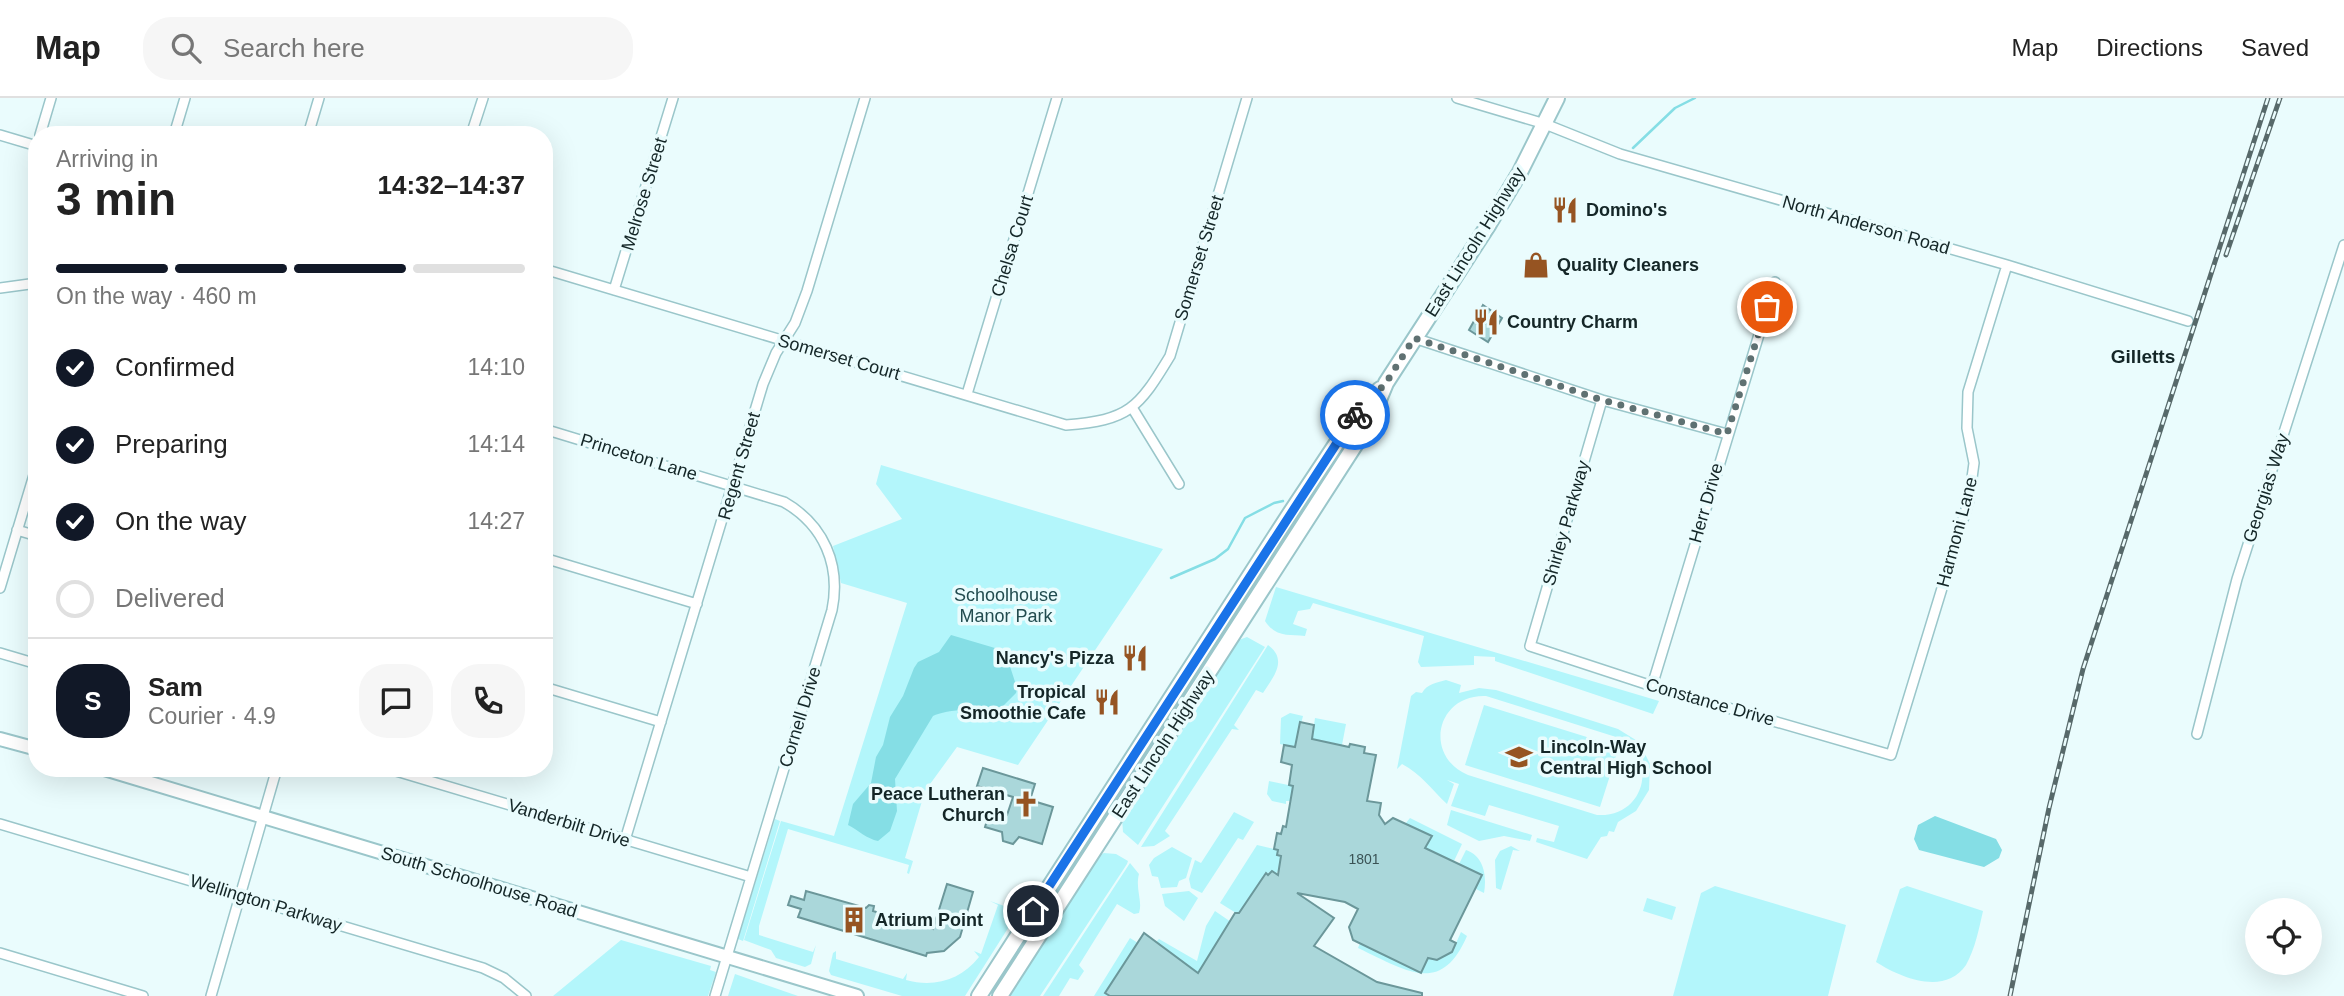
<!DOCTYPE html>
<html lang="en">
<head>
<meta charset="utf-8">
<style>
  :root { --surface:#fff; --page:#f6f6f6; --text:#222; --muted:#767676; --line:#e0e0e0; --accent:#111827 }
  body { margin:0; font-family:Helvetica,sans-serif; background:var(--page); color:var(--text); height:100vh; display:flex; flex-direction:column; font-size:26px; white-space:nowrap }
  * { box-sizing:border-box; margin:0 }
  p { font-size:23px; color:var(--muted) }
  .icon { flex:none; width:38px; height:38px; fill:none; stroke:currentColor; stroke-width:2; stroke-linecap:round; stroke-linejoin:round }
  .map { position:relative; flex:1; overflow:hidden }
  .panel { position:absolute; left:28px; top:28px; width:525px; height:651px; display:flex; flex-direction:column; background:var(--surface); border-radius:28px; box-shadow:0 7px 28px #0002 }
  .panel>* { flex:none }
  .fabs { position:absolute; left:2245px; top:800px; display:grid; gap:14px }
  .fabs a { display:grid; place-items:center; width:77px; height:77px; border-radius:50%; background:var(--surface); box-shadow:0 7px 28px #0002; font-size:35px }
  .pin { position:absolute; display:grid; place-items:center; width:60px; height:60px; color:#fff; margin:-30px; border:4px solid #fff; border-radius:50%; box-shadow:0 2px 7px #0007 }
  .courier { position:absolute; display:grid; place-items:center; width:70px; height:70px; margin:-35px; border:5px solid #1a73e8; border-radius:50%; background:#fff; color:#222; box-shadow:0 2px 9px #0007 }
  .summary em { font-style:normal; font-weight:600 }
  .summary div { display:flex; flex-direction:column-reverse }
  .summary { display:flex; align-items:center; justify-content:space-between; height:119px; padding:0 28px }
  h1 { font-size:46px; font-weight:600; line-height:52px }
  .bar { display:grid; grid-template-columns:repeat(4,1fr); gap:10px 7px; align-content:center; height:84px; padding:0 28px }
  .bar i { height:9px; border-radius:5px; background:var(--line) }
  .bar .on { background:var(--accent) }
  .bar p { grid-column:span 4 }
  .line { display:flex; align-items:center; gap:18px; padding:0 28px; border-top:2px solid var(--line) }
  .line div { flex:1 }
  .round { display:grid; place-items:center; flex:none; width:74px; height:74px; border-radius:28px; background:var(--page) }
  ol { padding:0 28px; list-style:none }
  li { display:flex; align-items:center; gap:21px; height:77px }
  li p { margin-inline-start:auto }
  li .icon { padding:7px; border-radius:50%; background:var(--accent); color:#fff; stroke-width:4 }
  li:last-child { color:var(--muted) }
  li i { width:38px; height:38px; border:4px solid var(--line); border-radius:50% }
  header { display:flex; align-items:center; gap:42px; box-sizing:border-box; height:98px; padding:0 35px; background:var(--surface); border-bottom:2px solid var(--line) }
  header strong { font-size:33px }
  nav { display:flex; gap:38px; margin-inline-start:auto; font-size:24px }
  .search { width:490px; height:63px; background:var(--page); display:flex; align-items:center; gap:18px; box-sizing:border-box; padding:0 24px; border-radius:28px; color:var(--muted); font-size:26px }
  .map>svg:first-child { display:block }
  .green { fill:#b3f6fb; fill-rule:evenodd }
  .water { fill:#85dee5 }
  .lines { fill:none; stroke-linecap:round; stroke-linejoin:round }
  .stream { stroke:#85dee5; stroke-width:2.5 }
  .building { fill:#aad7da; stroke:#6b979a; stroke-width:2 }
  .street-casing { stroke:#9ac6ca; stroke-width:12 }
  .secondary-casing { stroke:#9ac6ca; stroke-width:16 }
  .primary-casing { stroke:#9ac6ca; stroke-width:18 }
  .street { stroke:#fff; stroke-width:9 }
  .secondary { stroke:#fff; stroke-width:12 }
  .primary { stroke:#fff; stroke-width:14 }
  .rail-casing { stroke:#57696a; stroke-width:5 }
  .rail { stroke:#eafcfd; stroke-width:2.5; stroke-dasharray:8; stroke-linecap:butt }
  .done { stroke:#5f7172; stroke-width:7; stroke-dasharray:0 12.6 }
  .route { stroke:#1a73e8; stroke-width:9 }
  .labels { text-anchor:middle; stroke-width:7; stroke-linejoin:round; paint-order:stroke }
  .number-label { font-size:14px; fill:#3a5254 }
  .street-label { font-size:18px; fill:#142627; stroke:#eafcfd }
  .poi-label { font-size:18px; font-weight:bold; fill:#142627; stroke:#eafcfd; text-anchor:start }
  .park-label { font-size:18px; fill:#224c4f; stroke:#eafcfd }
  .neighbourhood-label { font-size:19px; font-weight:bold; fill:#142627; stroke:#eafcfd }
</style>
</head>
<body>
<header>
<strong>Map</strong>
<div class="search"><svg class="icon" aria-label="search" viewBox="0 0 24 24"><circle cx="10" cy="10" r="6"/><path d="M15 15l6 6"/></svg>Search here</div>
<nav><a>Map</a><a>Directions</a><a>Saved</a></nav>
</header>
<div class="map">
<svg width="2344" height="898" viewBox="0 0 2344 898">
  <rect width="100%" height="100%" fill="#eafcfd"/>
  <!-- green -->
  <path class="green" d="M881 367 1163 451 1018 667 957 649 925 693 905 760 913 763 909 776 907 775 909 767 788 731 759 828V837L813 854 816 847 811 866 805 869 776 860 771 852 744 842 781 723 834 738 907 505 841 485 833 448 902 421 876 386Z
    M1276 489 1659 603 1653 616 1495 563V559L1474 558V567L1421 569 1418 564 1424 538 1313 505 1310 511 1298 513 1293 526 1307 531 1305 538C1289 536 1276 540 1265 523Z
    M1247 539 1265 549 1138 747 1123 734 1122 720 1236 543Z
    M1268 547C1288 562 1274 578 1263 595L1256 592 1234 627 1239 632 1232 631 1165 733 1170 738 1154 748 1141 749Z
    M1446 582 1461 587 1459 595 1479 590 1496 592 1618 631 1639 644 1650 666 1649 692 1636 713 1618 724 1614 734 1609 733 1607 738 1601 739 1587 761 1536 744 1537 740 1554 744 1559 728 1489 707 1485 718 1451 708 1459 686 1447 682 1454 686 1447 706C1432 692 1421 676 1402 666L1397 671 1411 598 1416 594 1422 595C1427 586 1436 585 1446 582ZM1486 598 1616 639C1660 658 1646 720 1597 717L1468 677C1423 658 1436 596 1486 598Z
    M1484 607 1619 649 1600 709 1465 667Z
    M1290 615 1303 618 1295 649 1292 648 1291 653 1288 648 1280 646 1281 620Z
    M1315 620 1346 626 1342 647 1312 641Z
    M1155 635 1158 637 1130 685 1070 779 1068 777 1097 724Z
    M1269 683 1293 688 1290 703H1286V706L1272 703 1267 696Z
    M1451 712 1532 737 1530 743 1504 738 1479 743 1447 727Z
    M1234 714 1254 724 1243 742 1238 740 1202 795 1191 790 1189 781 1195 762 1201 765Z
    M1410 720 1462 746 1454 763 1425 750 1405 726Z
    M775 721 780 723 744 840 743 843 738 841Z
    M1257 747 1278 752C1281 759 1281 769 1276 776L1272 773 1266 776 1239 815H1236L1220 805Z
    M1511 748 1520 753 1513 752 1501 792 1496 790 1495 762 1500 753Z
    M1172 749 1192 760 1186 780 1179 783 1177 789 1161 790 1158 779 1152 778 1149 767 1154 760Z
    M1466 752C1484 758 1487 778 1484 795L1476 791 1482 777 1459 766Z
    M1104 755 1116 756 1128 763 1127 766 1040 898H1010L1098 758Z
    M1130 765 1139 776C1135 791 1143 803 1139 815L1134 816 1117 806 1079 867 1084 873 1078 882 1070 880 1059 898H1043Z
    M1715 788 1846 827 1828 898H1673L1701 795Z
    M1907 788 1983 813C1979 831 1975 851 1966 867 1945 898 1901 880 1876 864L1900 791Z
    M1189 793 1198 800 1184 823 1165 808 1162 796Z
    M1647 800 1676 809 1672 822 1643 813Z
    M990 803 1019 813 965 898H902L831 877 829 873 833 855 836 853V861L903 881 907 875 906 882C934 890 961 882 979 859L974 853 981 856 998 807Z
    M1215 813 1231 824 1198 875 1156 844 1159 841 1197 863 1206 828Z
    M1461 834 1467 838C1441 898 1407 873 1358 850L1360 845 1421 874 1428 860 1437 862 1452 854Z
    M1130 840 1138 845 1105 895 1110 898H1094Z
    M621 842 711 868 710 872 716 874 708 898H553Z
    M735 876 798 898H728Z"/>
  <!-- water -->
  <path class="water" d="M951 537 1005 553 1017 590 1016 595 1001 610C986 610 946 611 933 618L895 681 897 713 890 733 878 743C867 741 858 732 848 727L853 706 871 685 876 659 883 647 890 619 903 598 914 570 918 564 939 554Z
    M1935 718 1996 741 2002 752 1999 760 1984 769 1919 752 1914 741 1918 727Z"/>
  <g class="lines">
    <!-- stream -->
    <path class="stream" d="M1633 50 1675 10 1695 0
      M1171 480 1215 461 1228 451 1245 420 1274 405 1283 403"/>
  </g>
  <!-- building -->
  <path class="building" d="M1483 207 1502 220 1488 244 1469 232Z
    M1300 624 1314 627 1312 641 1349 649 1350 646 1365 649 1364 655 1376 657 1367 703 1381 705 1379 717 1385 726 1393 720 1432 738 1425 750 1482 777 1450 842 1456 845 1452 854 1437 862 1428 860 1421 875 1353 842 1349 829 1358 811 1345 804 1297 795 1334 820 1314 848 1377 884 1422 895V898H1110L1105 895 1144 835 1198 875 1235 815H1239L1266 775 1268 777 1272 773 1278 777 1281 758 1277 757 1278 752 1274 751 1277 735 1281 736 1283 728 1286 729 1293 688 1289 687 1292 667 1281 664 1284 647 1295 649Z
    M983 670 1035 686 1030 702 1053 709 1042 746 1019 739 1013 746 1003 743 1002 734 985 729 990 712 1007 717 1013 699 977 688Z
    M947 786 973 794 960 839 944 853 927 855 926 858 798 819 801 811 788 807 791 798 804 802 806 793 866 810 869 807 874 808 873 813 933 831Z"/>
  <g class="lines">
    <!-- street casing -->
    <g class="street-casing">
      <path id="street" d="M1457 0 1545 26 1620 56 2007 167 2188 223
        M0 37 37 48
        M40 37 51 0
        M174 37 185 0
        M308 37 319 0
        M471 37 483 0
        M544 171 1066 327C1129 322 1138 311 1170 258L1247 0
        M0 190 37 185
        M614 192 673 0
        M1414 240 1602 302 1727 336
        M967 296 1057 0
        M1602 302 1530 548 1652 588 1891 657 1969 402 1974 365 1967 330 1968 294 2007 167
        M1133 311 1179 386
        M544 331 784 404C824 427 841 467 832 512L715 898
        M17 432 37 438
        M544 460 697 506
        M0 490 37 367
        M0 555 37 566
        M1652 588 1775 184
        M544 589 661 624
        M2197 636 2237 481 2344 147
        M386 670 751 779
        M0 726 483 870 504 880 526 898
        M625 742 763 286 776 255 795 225 807 193 865 0
        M0 855 143 898
        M211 898 277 670"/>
    </g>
    <!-- secondary casing -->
    <g class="secondary-casing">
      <path id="secondary" d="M0 641 37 651
        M101 670 857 898"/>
    </g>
    <!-- primary casing -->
    <g class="primary-casing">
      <path id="primary" d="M979 898 1287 420 1358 313 1380 291
        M1000 898 1357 344 1371 321 1386 285 1489 126 1520 74 1557 0"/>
    </g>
    <!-- street -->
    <use href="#street" class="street"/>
    <!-- secondary -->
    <use href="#secondary" class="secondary"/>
    <!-- primary -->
    <use href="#primary" class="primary"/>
    <!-- rail casing -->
    <g class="rail-casing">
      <path id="rail" d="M2226 157 2280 0
        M2010 898 2049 710 2083 571 2268 0"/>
    </g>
    <!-- rail -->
    <use href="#rail" class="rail"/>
  </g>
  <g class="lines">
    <!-- done -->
    <path class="done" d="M1355 317 1386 285 1414 240 1602 302 1727 336 1767 209"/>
    <!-- route -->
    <path class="route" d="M1033 813 1355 317"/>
  </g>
  <!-- icons -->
  <defs>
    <g id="restaurant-bare" transform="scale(2.1)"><path d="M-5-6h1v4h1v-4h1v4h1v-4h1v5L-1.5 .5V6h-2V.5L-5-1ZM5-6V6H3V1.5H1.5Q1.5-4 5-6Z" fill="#965422" stroke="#eafcfd" stroke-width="2.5" paint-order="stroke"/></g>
    <g id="shop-bare" transform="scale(2.1)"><path d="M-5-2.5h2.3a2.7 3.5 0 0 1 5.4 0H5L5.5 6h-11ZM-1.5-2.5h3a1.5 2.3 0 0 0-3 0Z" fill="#965422" stroke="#eafcfd" stroke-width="2.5" paint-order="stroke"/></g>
    <g id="school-bare" transform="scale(2.1)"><path d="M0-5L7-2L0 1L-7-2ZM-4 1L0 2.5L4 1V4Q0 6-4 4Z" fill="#965422" stroke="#eafcfd" stroke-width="2.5" paint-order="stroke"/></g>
    <g id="church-bare" transform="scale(2.1)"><path d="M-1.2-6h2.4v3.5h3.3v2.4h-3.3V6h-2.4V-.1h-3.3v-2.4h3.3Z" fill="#965422" stroke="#eafcfd" stroke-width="2.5" paint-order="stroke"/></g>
    <g id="building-bare" transform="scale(2.1)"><path d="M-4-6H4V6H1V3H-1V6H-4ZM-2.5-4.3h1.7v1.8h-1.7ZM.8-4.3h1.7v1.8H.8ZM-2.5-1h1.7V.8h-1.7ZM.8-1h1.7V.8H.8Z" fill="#965422" stroke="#eafcfd" stroke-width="2.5" paint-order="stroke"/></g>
  </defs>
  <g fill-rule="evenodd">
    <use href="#restaurant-bare" x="1565" y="112"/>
    <use href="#shop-bare" x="1536" y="167"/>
    <use href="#restaurant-bare" x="1486" y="224"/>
    <use href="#restaurant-bare" x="1135" y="560"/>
    <use href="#restaurant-bare" x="1107" y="604"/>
    <use href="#school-bare" x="1519" y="659"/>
    <use href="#church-bare" x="1026" y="706"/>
    <use href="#building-bare" x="854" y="822"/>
  </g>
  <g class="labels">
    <!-- number labels -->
    <g class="number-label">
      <text x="1364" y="766">1801</text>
    </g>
    <!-- street labels -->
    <g class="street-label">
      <text transform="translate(644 96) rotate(-73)" y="6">Melrose Street</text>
      <text transform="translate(1866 127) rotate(16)" y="6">North Anderson Road</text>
      <text transform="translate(1475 144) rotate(-58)" y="6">East Lincoln Highway</text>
      <text transform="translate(1012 148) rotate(-73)" y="6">Chelsa Court</text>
      <text transform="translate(1199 160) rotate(-73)" y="6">Somerset Street</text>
      <text transform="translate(839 259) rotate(16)" y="6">Somerset Court</text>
      <text transform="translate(639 359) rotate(17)" y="6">Princeton Lane</text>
      <text transform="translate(739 368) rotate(-74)" y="6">Regent Street</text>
      <text transform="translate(2266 390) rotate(-72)" y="6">Georgias Way</text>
      <text transform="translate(1706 405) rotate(-74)" y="6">Herr Drive</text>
      <text transform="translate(1566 425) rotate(-74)" y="6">Shirley Parkway</text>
      <text transform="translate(1957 434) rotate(-75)" y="6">Harmoni Lane</text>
      <text transform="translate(1710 604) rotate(16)" y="6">Constance Drive</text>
      <text transform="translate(800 619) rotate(-73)" y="6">Cornell Drive</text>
      <text transform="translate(1163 646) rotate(-57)" y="6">East Lincoln Highway</text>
      <text transform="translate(569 725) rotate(17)" y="6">Vanderbilt Drive</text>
      <text transform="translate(479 784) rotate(17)" y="6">South Schoolhouse Road</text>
      <text transform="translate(266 805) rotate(17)" y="6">Wellington Parkway</text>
    </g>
    <!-- poi labels -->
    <g class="poi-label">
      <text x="1586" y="118">Domino's</text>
      <text x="1557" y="173">Quality Cleaners</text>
      <text x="1507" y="230">Country Charm</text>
      <text x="1114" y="566" text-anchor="end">Nancy's Pizza</text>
      <text x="1086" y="600" text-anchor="end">Tropical<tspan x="1086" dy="21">Smoothie Cafe</tspan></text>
      <text x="1540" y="655">Lincoln-Way<tspan x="1540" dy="21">Central High School</tspan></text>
      <text x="1005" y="702" text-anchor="end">Peace Lutheran<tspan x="1005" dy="21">Church</tspan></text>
      <text x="875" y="828">Atrium Point</text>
    </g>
    <!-- park labels -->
    <g class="park-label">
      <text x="1006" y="503">Schoolhouse<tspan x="1006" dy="21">Manor Park</tspan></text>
    </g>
    <!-- neighbourhood labels -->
    <g class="neighbourhood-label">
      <text x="2143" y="265">Gilletts</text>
    </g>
  </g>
</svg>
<div class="fabs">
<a><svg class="icon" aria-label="locate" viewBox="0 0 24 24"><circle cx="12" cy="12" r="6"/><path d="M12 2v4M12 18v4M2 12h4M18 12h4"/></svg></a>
</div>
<div class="pin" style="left:1767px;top:209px;background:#ea580c"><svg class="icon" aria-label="bag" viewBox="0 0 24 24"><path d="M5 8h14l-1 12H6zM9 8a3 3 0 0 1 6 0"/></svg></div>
<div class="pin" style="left:1033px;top:813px;background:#1f2937"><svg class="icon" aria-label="home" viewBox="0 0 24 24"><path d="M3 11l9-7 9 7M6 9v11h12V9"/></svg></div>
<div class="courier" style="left:1355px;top:317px"><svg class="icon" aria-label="bike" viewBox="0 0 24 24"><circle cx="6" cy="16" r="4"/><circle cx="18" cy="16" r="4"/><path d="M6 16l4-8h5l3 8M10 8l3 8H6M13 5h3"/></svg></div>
<section class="panel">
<div class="summary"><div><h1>3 min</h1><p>Arriving in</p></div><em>14:32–14:37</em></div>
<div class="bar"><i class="on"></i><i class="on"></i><i class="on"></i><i></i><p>On the way · 460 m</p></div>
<ol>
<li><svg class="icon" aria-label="check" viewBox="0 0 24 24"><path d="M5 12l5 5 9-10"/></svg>Confirmed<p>14:10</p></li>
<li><svg class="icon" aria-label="check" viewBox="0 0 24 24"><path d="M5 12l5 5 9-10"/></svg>Preparing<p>14:14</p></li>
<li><svg class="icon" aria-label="check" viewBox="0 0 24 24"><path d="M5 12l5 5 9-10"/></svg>On the way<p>14:27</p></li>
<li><i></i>Delivered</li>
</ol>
<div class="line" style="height:126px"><b class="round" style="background:var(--accent);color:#fff">S</b><div><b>Sam</b><p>Courier · 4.9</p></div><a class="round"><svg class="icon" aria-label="chat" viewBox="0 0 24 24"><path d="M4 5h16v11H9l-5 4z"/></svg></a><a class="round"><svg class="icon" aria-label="phone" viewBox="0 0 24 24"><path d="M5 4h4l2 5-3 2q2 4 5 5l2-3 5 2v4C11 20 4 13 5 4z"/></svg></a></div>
</section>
</div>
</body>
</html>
